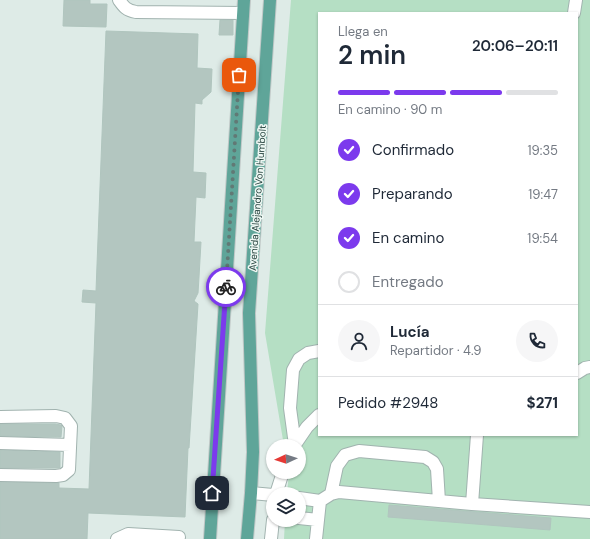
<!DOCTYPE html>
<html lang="es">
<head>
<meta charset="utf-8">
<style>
  :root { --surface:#fff; --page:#f6f6f7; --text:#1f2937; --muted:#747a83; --line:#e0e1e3; --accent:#7c3aed }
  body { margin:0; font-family:"DM Sans",sans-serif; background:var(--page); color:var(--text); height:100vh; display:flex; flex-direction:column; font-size:15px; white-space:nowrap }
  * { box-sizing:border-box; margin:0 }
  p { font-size:13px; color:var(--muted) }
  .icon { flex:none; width:22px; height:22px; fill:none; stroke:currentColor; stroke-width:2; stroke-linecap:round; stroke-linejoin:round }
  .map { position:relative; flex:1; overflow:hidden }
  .side { position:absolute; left:318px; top:12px; width:260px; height:424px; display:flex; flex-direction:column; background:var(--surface); border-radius:0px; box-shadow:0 1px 3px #0004 }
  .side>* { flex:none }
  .needle { width:26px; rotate:267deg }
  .buttons { position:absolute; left:266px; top:439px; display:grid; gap:8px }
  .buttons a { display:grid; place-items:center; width:40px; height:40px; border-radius:50%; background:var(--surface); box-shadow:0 1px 3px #0004; font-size:20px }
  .pin { position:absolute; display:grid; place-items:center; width:34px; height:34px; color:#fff; margin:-17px; border-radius:8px; box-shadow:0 2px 6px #0006 }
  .courier { position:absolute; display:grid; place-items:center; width:40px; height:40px; margin:-20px; border:3px solid #7c3aed; border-radius:50%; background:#fff; color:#222; box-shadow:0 1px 5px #0007 }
  .summary em { font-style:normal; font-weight:600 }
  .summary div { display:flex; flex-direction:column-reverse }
  .summary { display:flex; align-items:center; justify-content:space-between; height:68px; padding:0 20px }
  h1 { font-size:26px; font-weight:600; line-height:30px }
  .bar { display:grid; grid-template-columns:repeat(4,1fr); gap:6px 4px; align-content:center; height:48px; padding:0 20px }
  .bar i { height:5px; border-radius:3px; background:var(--line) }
  .bar .current { background:var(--accent) }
  .bar p { grid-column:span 4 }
  .line { display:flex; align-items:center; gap:10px; padding:0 20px; border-top:1px solid var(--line) }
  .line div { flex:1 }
  .round { display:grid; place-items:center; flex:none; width:42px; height:42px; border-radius:21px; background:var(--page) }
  ol { padding:0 20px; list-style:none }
  li { display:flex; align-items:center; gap:12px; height:44px }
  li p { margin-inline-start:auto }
  li .icon { padding:4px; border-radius:50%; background:var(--accent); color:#fff; stroke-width:4 }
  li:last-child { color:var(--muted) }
  li i { width:22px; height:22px; border:2px solid var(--line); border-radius:50% }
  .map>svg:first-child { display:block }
  .green { fill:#b5dfc4; fill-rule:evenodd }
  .building { fill:#b3c6c0; stroke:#b0c5be }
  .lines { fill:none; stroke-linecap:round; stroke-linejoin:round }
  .minor-casing { stroke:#a1b3af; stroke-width:14 }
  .major-casing { stroke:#c0c8c7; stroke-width:14 }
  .minor { stroke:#fff; stroke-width:12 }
  .major { stroke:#5fa599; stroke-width:12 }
  .done { stroke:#617975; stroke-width:4; stroke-dasharray:0 7.2 }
  .route { stroke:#7c3aed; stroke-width:5 }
  .labels { text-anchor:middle; stroke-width:3; stroke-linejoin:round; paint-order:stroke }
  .street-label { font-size:10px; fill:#1e3c37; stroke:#eff8f4 }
</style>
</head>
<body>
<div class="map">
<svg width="590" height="539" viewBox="0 0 590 539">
  <rect width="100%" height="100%" fill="#deebe7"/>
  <!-- green -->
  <path class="green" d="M291 0H590V539H284L285 520H299V494H287L289 472H299V446H284L265 333ZM319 13H577V435H319Z"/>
  <!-- building -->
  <path class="building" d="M64 0H90V4H107L106 27 63 26Z
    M220 20H233V35H219Z
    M106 31 198 34 197 68 212 69 211 92 202 100V104L195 103 193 172 206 173 205 198 196 197 194 242H201L199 277 198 293 194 301 198 304 189 448H188L185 517 88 513 87 539H0V482L59 483V488L89 489 96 303 82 302 83 290 96 291Z
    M0 424H55L61 425 62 426 61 437 0 436Z
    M0 450 60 452V468H0Z
    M389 505 551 518 550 530 388 517Z"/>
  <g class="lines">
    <!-- minor casing -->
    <g class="minor-casing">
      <path id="minor" d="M119 0C124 7 126 10 136 12L243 13
        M574 13 576 0
        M577 373 585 368 590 367
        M0 417 56 416 65 418 71 426 69 470 63 475 56 476 0 475
        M477 435 472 504 590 512
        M0 443 70 445
        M295 445 290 408 293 370 299 359 308 353 319 351
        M294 446 307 427 319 415
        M251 493 273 495
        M276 494 283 472
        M331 494 337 466 345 455 359 451 425 457 433 462 437 469 439 501
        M299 498 320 501
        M299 518 318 520
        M117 539 128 534 179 537
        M271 539 273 520
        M316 539 320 501 331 494 339 492 472 504"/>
    </g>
    <!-- major casing -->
    <g class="major-casing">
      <path id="major" d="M210 539 244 0
        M247 539 251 493 253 452 249 313 270 0"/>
    </g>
    <!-- minor -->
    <use href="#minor" class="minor"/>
    <!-- major -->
    <use href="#major" class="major"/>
  </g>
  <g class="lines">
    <!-- done -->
    <path class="done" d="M226 287 239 75"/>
    <!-- route -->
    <path class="route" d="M212 493 226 287"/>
  </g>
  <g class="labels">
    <!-- street labels -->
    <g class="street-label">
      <text transform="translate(257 198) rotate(-86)" y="4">Avenida Alejandro Von Humbolt</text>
    </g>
  </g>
</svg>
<div class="buttons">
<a><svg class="needle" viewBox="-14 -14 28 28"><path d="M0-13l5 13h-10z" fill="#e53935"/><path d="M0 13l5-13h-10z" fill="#747a83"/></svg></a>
<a><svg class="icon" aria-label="layers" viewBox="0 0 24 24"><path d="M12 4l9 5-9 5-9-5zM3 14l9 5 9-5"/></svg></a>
</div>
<div class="pin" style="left:239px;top:75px;background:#ea580c"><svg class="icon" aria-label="bag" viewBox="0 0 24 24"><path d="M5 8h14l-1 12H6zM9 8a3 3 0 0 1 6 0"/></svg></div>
<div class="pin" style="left:212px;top:493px;background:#1f2937"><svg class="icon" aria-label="home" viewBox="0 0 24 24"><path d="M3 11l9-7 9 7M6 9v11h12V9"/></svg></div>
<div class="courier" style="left:226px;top:287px"><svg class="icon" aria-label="bike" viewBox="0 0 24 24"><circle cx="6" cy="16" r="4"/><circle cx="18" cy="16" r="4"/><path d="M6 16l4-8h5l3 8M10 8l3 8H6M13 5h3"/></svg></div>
<section class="side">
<div class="summary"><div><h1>2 min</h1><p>Llega en</p></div><em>20:06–20:11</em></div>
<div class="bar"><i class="current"></i><i class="current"></i><i class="current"></i><i></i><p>En camino · 90 m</p></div>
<ol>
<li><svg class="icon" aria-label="check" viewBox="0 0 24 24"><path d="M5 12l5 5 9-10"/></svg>Confirmado<p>19:35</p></li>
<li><svg class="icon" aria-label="check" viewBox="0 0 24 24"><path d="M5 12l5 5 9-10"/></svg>Preparando<p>19:47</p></li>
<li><svg class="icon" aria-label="check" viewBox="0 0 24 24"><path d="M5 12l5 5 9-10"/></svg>En camino<p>19:54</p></li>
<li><i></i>Entregado</li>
</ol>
<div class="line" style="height:72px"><a class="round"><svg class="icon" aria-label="person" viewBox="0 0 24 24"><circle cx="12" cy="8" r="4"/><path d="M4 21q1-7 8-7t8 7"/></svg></a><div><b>Lucía</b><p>Repartidor · 4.9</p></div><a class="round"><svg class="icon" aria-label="phone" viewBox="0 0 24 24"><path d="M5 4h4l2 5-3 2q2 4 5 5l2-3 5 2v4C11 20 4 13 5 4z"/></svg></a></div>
<div class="line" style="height:52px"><div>Pedido #2948</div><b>$271</b></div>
</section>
</div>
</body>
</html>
